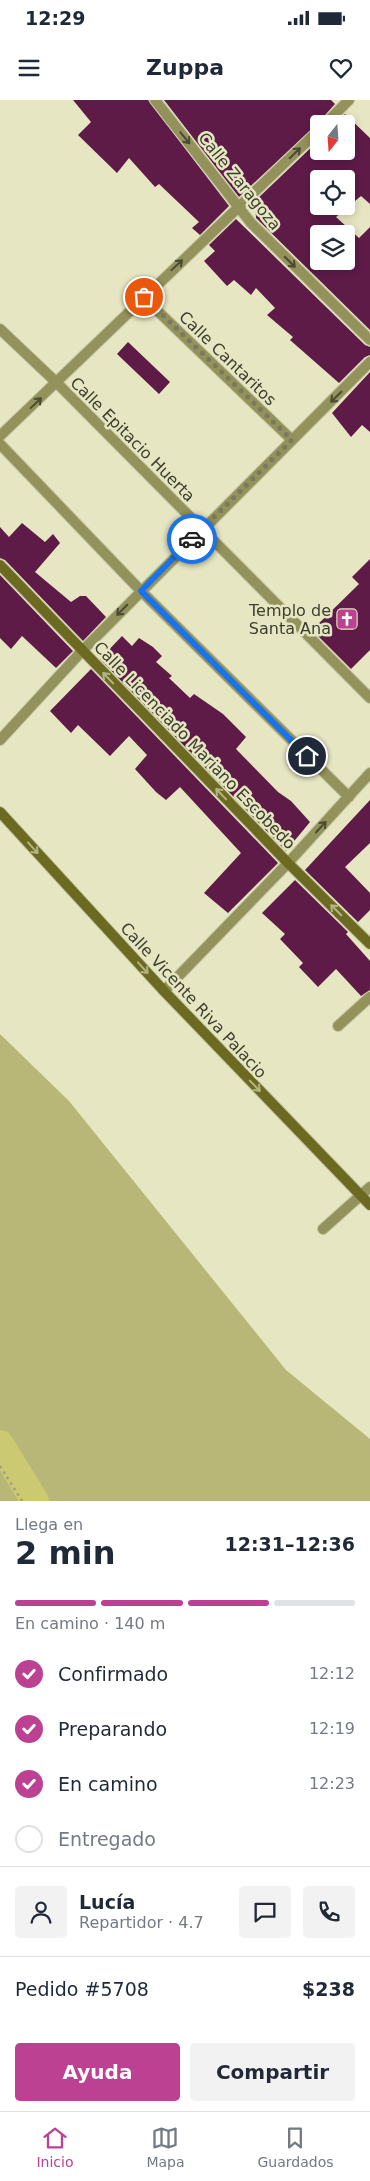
<!DOCTYPE html>
<html lang="es">
<head>
<meta charset="utf-8">
<style>
  :root { --surface:#fff; --page:#f2f2f3; --text:#1f2937; --muted:#747a83; --line:#e0e1e3; --accent:#bc4193 }
  body { margin:0; font-family:"DejaVu Sans",sans-serif; background:var(--page); color:var(--text); height:100vh; display:flex; flex-direction:column; font-size:19px; white-space:nowrap }
  * { box-sizing:border-box; margin:0 }
  p { font-size:16px; color:var(--muted) }
  .icon { flex:none; width:28px; height:28px; fill:none; stroke:currentColor; stroke-width:2; stroke-linecap:round; stroke-linejoin:round }
  .map { position:relative; height:1401px; overflow:hidden }
  .drawer { display:flex; flex-direction:column; background:var(--surface); flex:1 }
  .drawer>* { flex:none }
  .needle { width:32px; rotate:197deg }
  .tools { position:absolute; left:310px; top:15px; display:grid; gap:10px }
  .tools a { display:grid; place-items:center; width:45px; height:45px; border-radius:5px; background:var(--surface); box-shadow:0 2px 8px #0003; font-size:25px }
  .pin { position:absolute; display:grid; place-items:center; width:42px; height:42px; color:#fff; margin:-21px; border:2px solid #fff; border-radius:50%; box-shadow:0 1px 5px #0007 }
  .courier { position:absolute; display:grid; place-items:center; width:50px; height:50px; margin:-25px; border:4px solid #1a73e8; border-radius:50%; background:#fff; color:#222; box-shadow:0 1px 6px #0007 }
  .head em { font-style:normal; font-weight:800 }
  .head div { display:flex; flex-direction:column-reverse }
  .head { display:flex; align-items:center; justify-content:space-between; height:85px; padding:0 15px }
  h1 { font-size:32px; font-weight:800; line-height:38px }
  .bar { display:grid; grid-template-columns:repeat(4,1fr); gap:8px 5px; align-content:center; height:60px; padding:0 15px }
  .bar i { height:6px; border-radius:4px; background:var(--line) }
  .bar .current { background:var(--accent) }
  .bar p { grid-column:span 4 }
  .line { display:flex; align-items:center; gap:12px; padding:0 15px; border-top:1px solid var(--line) }
  .line div { flex:1 }
  .round { display:grid; place-items:center; flex:none; width:52px; height:52px; border-radius:5px; background:var(--page) }
  ol { padding:0 15px; list-style:none }
  li { display:flex; align-items:center; gap:15px; height:55px }
  li p { margin-inline-start:auto }
  li .icon { padding:5px; border-radius:50%; background:var(--accent); color:#fff; stroke-width:4 }
  li:last-child { color:var(--muted) }
  li i { width:28px; height:28px; border:2px solid var(--line); border-radius:50% }
  .action { display:flex; gap:10px; margin-top:auto; padding:10px 15px }
  .action a { flex:1; height:58px; border-radius:5px; background:var(--accent); color:#fff; font-size:20px; font-weight:800; line-height:58px; text-align:center }
  .action a+a { background:var(--page); color:var(--text) }
  .status { display:flex; justify-content:space-between; align-items:center; height:35px; padding:0 25px; background:var(--surface); direction:ltr }
  .status svg { height:14px; fill:currentColor }
  header { display:flex; justify-content:space-between; align-items:center; height:65px; padding:0 15px; background:var(--surface); font-size:22px; font-weight:800 }
  .tabs { display:flex; justify-content:space-around; align-items:center; height:70px; border-top:1px solid var(--line); background:var(--surface); font-size:14px; color:var(--muted) }
  .tabs a { display:grid; justify-items:center; gap:2px }
  .tabs .current { color:var(--accent) }
  .map>svg:first-child { display:block }
  .green { fill:#b8b778 }
  .lines { fill:none; stroke-linecap:round; stroke-linejoin:round }
  .river { stroke:#cbc971; stroke-width:28 }
  .building { fill:#5e1b48; fill-rule:evenodd }
  .minor-casing { stroke:#c4c4a5; stroke-width:12 }
  .tertiary-casing { stroke:#c4c4a5; stroke-width:12 }
  .secondary-casing { stroke:#c4c4a5; stroke-width:12 }
  .path { stroke:#9f9f84; stroke-width:2.5; stroke-dasharray:2.5 4; stroke-linecap:butt }
  .minor { stroke:#93925a; stroke-width:10 }
  .tertiary { stroke:#93925a; stroke-width:10 }
  .secondary { stroke:#6c6a21; stroke-width:10 }
  .oneway { stroke:#4b4b35 }
  .oneway2 { stroke:#b5b482 }
  .done { stroke:#797962; stroke-width:5; stroke-dasharray:0 9 }
  .route { stroke:#1a73e8; stroke-width:6 }
  .labels { text-anchor:middle; stroke-width:5; stroke-linejoin:round; paint-order:stroke }
  .street-label { font-size:16px; fill:#3e3e2f; stroke:#e6e6c2 }
  .poi-label { font-size:16px; fill:#3e3e2f; stroke:#e6e6c2; text-anchor:end }
</style>
</head>
<body>
<div class="status"><b>12:29</b><svg viewBox="0 0 49 12"><path d="M0 12V9h3v3zM5 12V6h3v6zM10 12V3h3v9zM15 12V0h3v12zM26 1h20v11H26zM47 4h2v5h-2z"/></svg></div>
<header><svg class="icon" aria-label="menu" viewBox="0 0 24 24"><path d="M4 6h16M4 12h16M4 18h16"/></svg>Zuppa<svg class="icon" aria-label="heart" viewBox="0 0 24 24"><path d="M12 20l-8-8c-3-5 5-10 8-4 3-6 11-1 8 4z"/></svg></header>
<div class="map">
<svg width="370" height="1401" viewBox="0 0 370 1401">
  <rect width="100%" height="100%" fill="#e6e6c2"/>
  <!-- green -->
  <path class="green" d="M0 934 69 1001 286 1270 370 1339V1401H0Z"/>
  <g class="lines">
    <!-- river -->
    <path class="river" d="M0 1344 35 1401"/>
  </g>
  <!-- building -->
  <path class="building" d="M73 0H148L229 106 200 135 192 128 199 122 159 84 155 87 129 58 117 73 78 35 91 22Z
    M164 0H331L335 4 318 23 239 97Z
    M345 14 370 38V104L361 96 336 117 359 138 370 127V230L256 118 255 101 319 40V51H346V24H335ZM319 79H346V106H319ZM319 134H346V161H319Z
    M236 119 365 245 370 247V255L365 257 339 283 290 240 293 237 267 215 275 208 256 188 251 195 234 180 227 186 204 161 215 151 209 145Z
    M128 242 170 282 159 294 117 254Z
    M370 272V332L362 325 351 337 332 313Z
    M22 423 45 442 53 434 60 443 35 472 71 502 80 496H86L106 517 83 541 5 460 0 458V427L9 437Z
    M370 459V550L351 569 312 530 359 484 352 477Z
    M0 475 73 551 56 568 22 536 11 549 0 538Z
    M122 536 132 546 139 538 153 547 162 556 156 562 172 576 169 578 190 598 194 594 223 614 246 637 236 649 278 692 291 701 310 722 286 751 100 559Z
    M91 569 278 763 228 813 204 793 241 753 180 687 166 700 156 692 135 669 147 655 129 636 110 656 78 625 71 633 50 611Z
    M370 700V743L345 767 370 793V810L358 822 305 770Z
    M295 780 348 832 346 834 370 861V890L361 896 336 869 318 887 299 867 303 863 280 839 285 834 262 813Z"/>
  <g class="lines">
    <!-- minor casing -->
    <g class="minor-casing">
      <path id="minor" d="M325 24 349 0
        M143 197 292 340
        M0 229 57 283 370 598
        M0 336 319 30
        M0 344 141 491 349 697
        M0 640 82 551 370 262
        M164 891 288 763 370 673
        M338 926 370 897
        M323 1129 370 1087"/>
    </g>
    <!-- tertiary casing -->
    <g class="tertiary-casing">
      <path id="tertiary" d="M155 0 251 123 370 240"/>
    </g>
    <!-- secondary casing -->
    <g class="secondary-casing">
      <path id="secondary" d="M0 465 288 763 370 844
        M0 712 164 891 370 1105"/>
    </g>
    <!-- path -->
    <path class="path" d="M0 1366 22 1401"/>
    <!-- minor -->
    <use href="#minor" class="minor"/>
    <!-- tertiary -->
    <use href="#tertiary" class="tertiary"/>
    <!-- secondary -->
    <use href="#secondary" class="secondary"/>
  </g>
  <!-- one-way arrows -->
  <defs><path id="oneway-shaft" d="M-6 0H5M1.5-3L5.5 0L1.5 3" fill="none" stroke-width="1.6" stroke-linecap="round" stroke-linejoin="round" transform="scale(1.25)"/></defs>
  <g class="oneway">
    <use href="#oneway-shaft" transform="translate(185 38) rotate(51)"/>
    <use href="#oneway-shaft" transform="translate(295 53) rotate(-44)"/>
    <use href="#oneway-shaft" transform="translate(290 162) rotate(45)"/>
    <use href="#oneway-shaft" transform="translate(177 165) rotate(-43)"/>
    <use href="#oneway-shaft" transform="translate(336 297) rotate(135)"/>
    <use href="#oneway-shaft" transform="translate(36 303) rotate(-43)"/>
    <use href="#oneway-shaft" transform="translate(122 510) rotate(135)"/>
    <use href="#oneway-shaft" transform="translate(321 727) rotate(-47)"/>
  </g>
  <g class="oneway2">
    <use href="#oneway-shaft" transform="translate(108 578) rotate(-134)"/>
    <use href="#oneway-shaft" transform="translate(221 694) rotate(-134)"/>
    <use href="#oneway-shaft" transform="translate(33 748) rotate(48)"/>
    <use href="#oneway-shaft" transform="translate(336 810) rotate(-135)"/>
    <use href="#oneway-shaft" transform="translate(143 868) rotate(48)"/>
    <use href="#oneway-shaft" transform="translate(255 986) rotate(46)"/>
  </g>
  <g class="lines">
    <!-- done -->
    <path class="done" d="M144 197 292 340 192 439"/>
    <!-- route -->
    <path class="route" d="M192 439 141 491 307 656"/>
  </g>
  <!-- icons -->
  <defs>
    <g id="church-square" transform="scale(1.125)"><rect x="-9" y="-9" width="18" height="18" rx="4" fill="#bc4193" stroke="#e6e6c2"/><path d="M-1.2-6h2.4v3.5h3.3v2.4h-3.3V6h-2.4V-.1h-3.3v-2.4h3.3Z" fill="#fff"/></g>
  </defs>
  <g fill-rule="evenodd">
    <use href="#church-square" x="347" y="519"/>
  </g>
  <g class="labels">
    <!-- street labels -->
    <g class="street-label">
      <text transform="translate(240 81) rotate(51)" y="6">Calle Zaragoza</text>
      <text transform="translate(228 258) rotate(44)" y="6">Calle Cantaritos</text>
      <text transform="translate(133 339) rotate(45)" y="6">Calle Epitacio Huerta</text>
      <text transform="translate(195 645) rotate(46)" y="6">Calle Licenciado Mariano Escobedo</text>
      <text transform="translate(194 900) rotate(47)" y="6">Calle Vicente Riva Palacio</text>
    </g>
    <!-- poi labels -->
    <g class="poi-label">
      <text x="331" y="516">Templo de<tspan x="331" dy="18">Santa Ana</tspan></text>
    </g>
  </g>
</svg>
<div class="tools">
<a><svg class="needle" viewBox="-14 -14 28 28"><path d="M0-13l5 13h-10z" fill="#e53935"/><path d="M0 13l5-13h-10z" fill="#747a83"/></svg></a>
<a><svg class="icon" aria-label="locate" viewBox="0 0 24 24"><circle cx="12" cy="12" r="6"/><path d="M12 2v4M12 18v4M2 12h4M18 12h4"/></svg></a>
<a><svg class="icon" aria-label="layers" viewBox="0 0 24 24"><path d="M12 4l9 5-9 5-9-5zM3 14l9 5 9-5"/></svg></a>
</div>
<div class="pin" style="left:144px;top:197px;background:#ea580c"><svg class="icon" aria-label="bag" viewBox="0 0 24 24"><path d="M5 8h14l-1 12H6zM9 8a3 3 0 0 1 6 0"/></svg></div>
<div class="pin" style="left:307px;top:656px;background:#1f2937"><svg class="icon" aria-label="home" viewBox="0 0 24 24"><path d="M3 11l9-7 9 7M6 9v11h12V9"/></svg></div>
<div class="courier" style="left:192px;top:439px"><svg class="icon" aria-label="car" viewBox="0 0 24 24"><path d="M5 17H2v-5l4-1 3-4h7l3 4 3 1v5h-3M9 17h6M6 11h13"/><circle cx="7" cy="17" r="2"/><circle cx="17" cy="17" r="2"/></svg></div>
</div>
<section class="drawer">
<div class="head"><div><h1>2 min</h1><p>Llega en</p></div><em>12:31–12:36</em></div>
<div class="bar"><i class="current"></i><i class="current"></i><i class="current"></i><i></i><p>En camino · 140 m</p></div>
<ol>
<li><svg class="icon" aria-label="check" viewBox="0 0 24 24"><path d="M5 12l5 5 9-10"/></svg>Confirmado<p>12:12</p></li>
<li><svg class="icon" aria-label="check" viewBox="0 0 24 24"><path d="M5 12l5 5 9-10"/></svg>Preparando<p>12:19</p></li>
<li><svg class="icon" aria-label="check" viewBox="0 0 24 24"><path d="M5 12l5 5 9-10"/></svg>En camino<p>12:23</p></li>
<li><i></i>Entregado</li>
</ol>
<div class="line" style="height:90px"><a class="round"><svg class="icon" aria-label="person" viewBox="0 0 24 24"><circle cx="12" cy="8" r="4"/><path d="M4 21q1-7 8-7t8 7"/></svg></a><div><b>Lucía</b><p>Repartidor · 4.7</p></div><a class="round"><svg class="icon" aria-label="chat" viewBox="0 0 24 24"><path d="M4 5h16v11H9l-5 4z"/></svg></a><a class="round"><svg class="icon" aria-label="phone" viewBox="0 0 24 24"><path d="M5 4h4l2 5-3 2q2 4 5 5l2-3 5 2v4C11 20 4 13 5 4z"/></svg></a></div>
<div class="line" style="height:65px"><div>Pedido #5708</div><b>$238</b></div>
<div class="action"><a>Ayuda</a><a>Compartir</a></div>
</section>
<nav class="tabs">
<a class="current"><svg class="icon" aria-label="home" viewBox="0 0 24 24"><path d="M3 11l9-7 9 7M6 9v11h12V9"/></svg>Inicio</a>
<a><svg class="icon" aria-label="map" viewBox="0 0 24 24"><path d="M3 6l6-2 6 2 6-2v14l-6 2-6-2-6 2zM9 4v14M15 6v14"/></svg>Mapa</a>
<a><svg class="icon" aria-label="saved" viewBox="0 0 24 24"><path d="M7 4h10v16l-5-4-5 4z"/></svg>Guardados</a>
</nav>
</body>
</html>
